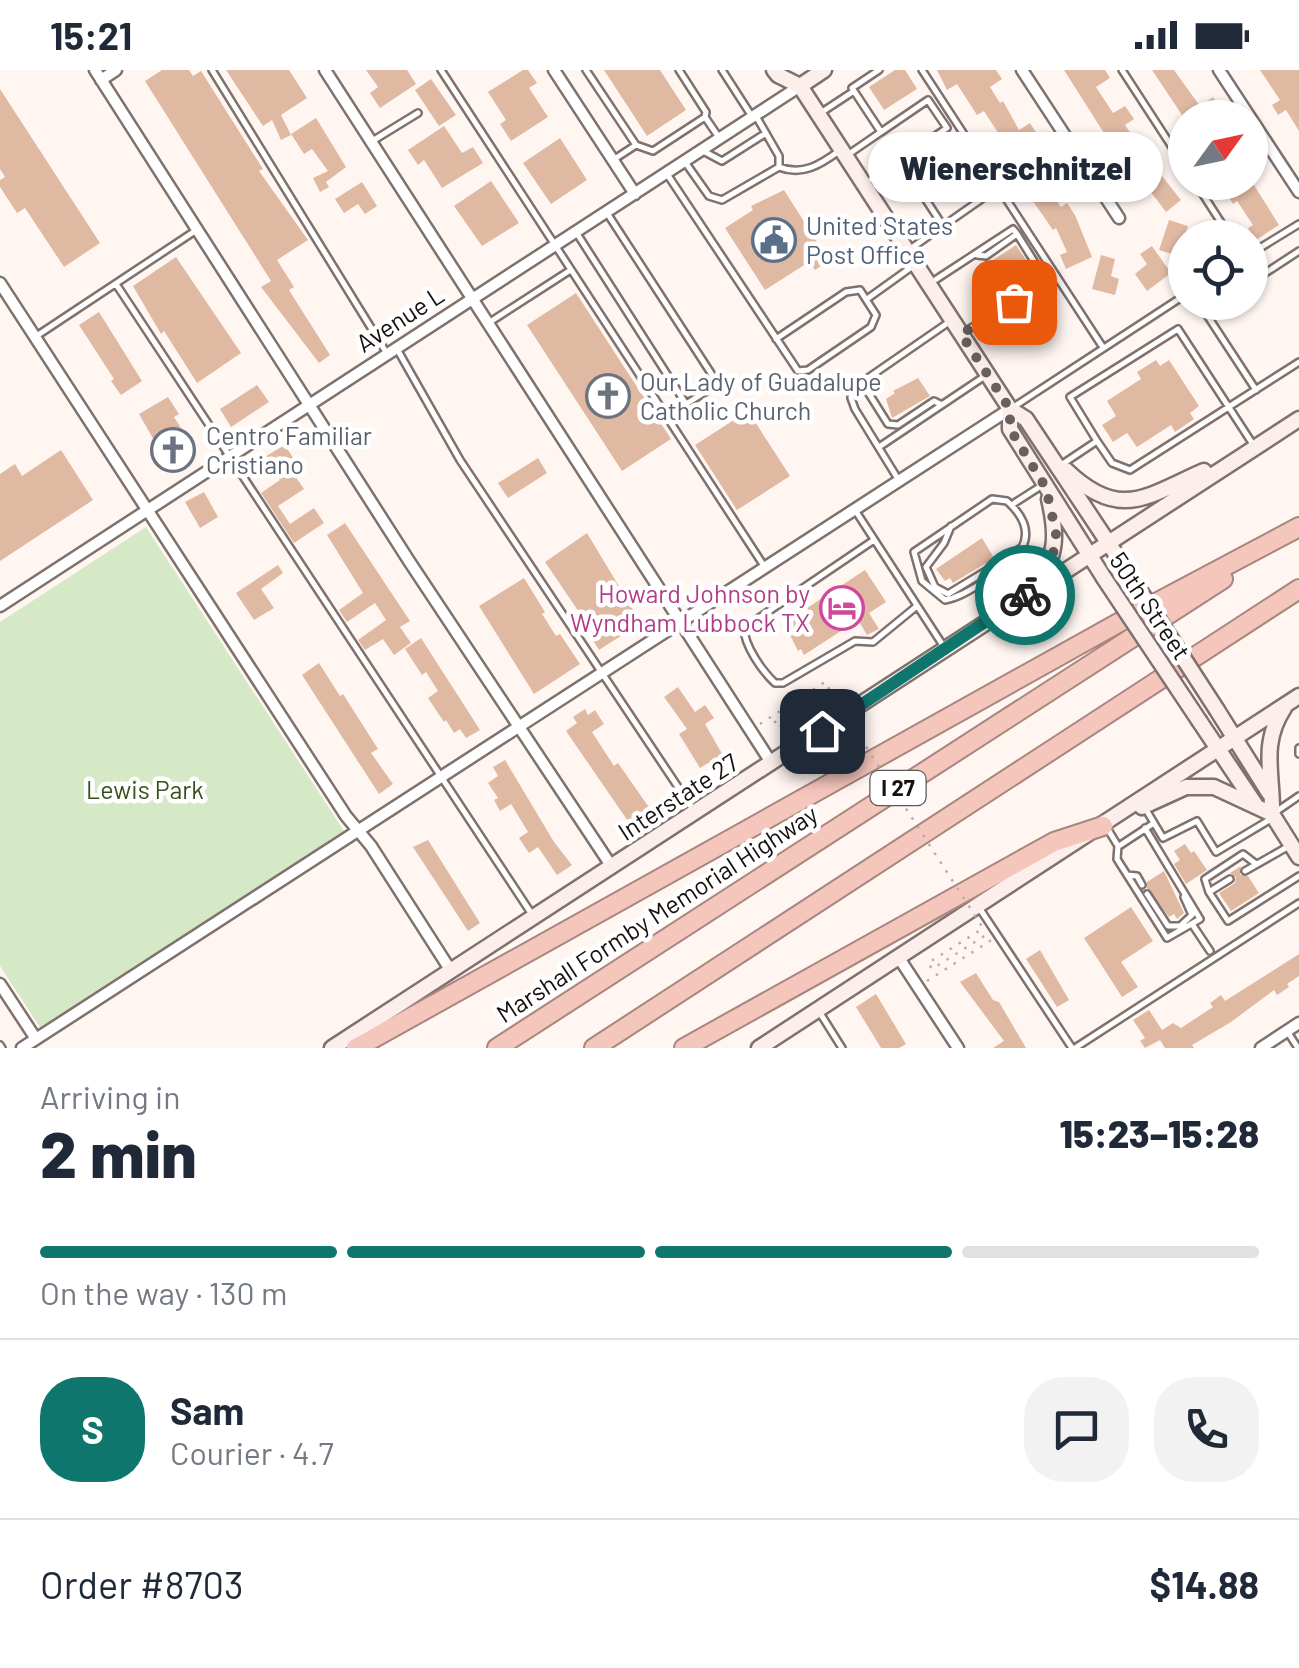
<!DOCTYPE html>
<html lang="en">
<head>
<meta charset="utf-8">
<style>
  :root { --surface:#fff; --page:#f2f2f3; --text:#1f2937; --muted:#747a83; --line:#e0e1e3; --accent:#0f766e }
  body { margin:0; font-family:Barlow,sans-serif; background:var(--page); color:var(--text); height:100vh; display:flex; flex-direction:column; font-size:38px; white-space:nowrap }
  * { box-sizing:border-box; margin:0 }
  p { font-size:32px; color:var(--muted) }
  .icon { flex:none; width:55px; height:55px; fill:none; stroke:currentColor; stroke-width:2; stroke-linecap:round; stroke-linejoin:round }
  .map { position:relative; height:978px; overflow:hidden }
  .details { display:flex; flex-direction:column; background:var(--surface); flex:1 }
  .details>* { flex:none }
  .needle { width:65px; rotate:57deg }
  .controls { position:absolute; left:1168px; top:30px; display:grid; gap:20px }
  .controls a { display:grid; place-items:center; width:100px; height:100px; border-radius:50%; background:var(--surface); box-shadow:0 2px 8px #0004; font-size:50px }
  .pin { position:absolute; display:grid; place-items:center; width:85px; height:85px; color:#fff; margin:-42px; border-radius:20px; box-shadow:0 5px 15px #0006 }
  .courier { position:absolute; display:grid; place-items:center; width:100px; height:100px; margin:-50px; border:8px solid #0f766e; border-radius:50%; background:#fff; color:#222; box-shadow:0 2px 12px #0007 }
  .bubble { position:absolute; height:70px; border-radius:35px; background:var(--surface); box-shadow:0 2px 8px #0004; font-size:32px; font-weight:800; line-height:70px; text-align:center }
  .head em { font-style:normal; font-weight:800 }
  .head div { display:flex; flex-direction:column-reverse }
  .head { display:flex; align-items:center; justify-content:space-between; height:170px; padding:0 40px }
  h1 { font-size:65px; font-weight:800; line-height:75px }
  .bar { display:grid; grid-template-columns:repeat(4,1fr); gap:15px 10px; align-content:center; height:120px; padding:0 40px }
  .bar i { height:12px; border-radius:8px; background:var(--line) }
  .bar .selected { background:var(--accent) }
  .bar p { grid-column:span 4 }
  .line { display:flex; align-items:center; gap:25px; padding:0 40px; border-top:2px solid var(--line) }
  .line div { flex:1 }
  .round { display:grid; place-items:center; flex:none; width:105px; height:105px; border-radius:40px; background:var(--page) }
  .status { display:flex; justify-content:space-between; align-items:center; height:70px; padding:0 50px; background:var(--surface); direction:ltr }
  .status svg { height:28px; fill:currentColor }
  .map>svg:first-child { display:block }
  .green { fill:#d6e9c6 }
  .building { fill:#e0b9a3 }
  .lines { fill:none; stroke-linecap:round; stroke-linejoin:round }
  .lane-casing { stroke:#7f716d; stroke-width:10 }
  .street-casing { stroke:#7f716d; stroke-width:15 }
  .secondary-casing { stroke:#7f716d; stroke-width:19 }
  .highway-casing { stroke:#a7867f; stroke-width:22 }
  .path { stroke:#b6afab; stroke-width:2.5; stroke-dasharray:2.5 8; stroke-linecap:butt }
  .lane { stroke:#fff; stroke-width:5 }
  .street { stroke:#fff; stroke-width:10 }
  .secondary { stroke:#fceeeb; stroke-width:14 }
  .highway { stroke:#f5c6bc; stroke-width:18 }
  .secondary-bridge-casing { stroke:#7f716d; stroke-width:19; stroke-linecap:butt }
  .path-bridge { stroke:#b6afab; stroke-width:2.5; stroke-dasharray:2.5 8; stroke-linecap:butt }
  .secondary-bridge { stroke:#fceeeb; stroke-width:14 }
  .done { stroke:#67605e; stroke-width:10; stroke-dasharray:0 18 }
  .route { stroke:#0f766e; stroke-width:12 }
  .labels { text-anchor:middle; stroke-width:9; stroke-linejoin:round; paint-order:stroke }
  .shield { fill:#fff; stroke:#5b5856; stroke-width:2.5 }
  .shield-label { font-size:22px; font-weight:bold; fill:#15100e }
  .service-label { font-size:25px; fill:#4e5e75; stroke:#fff; text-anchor:start }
  .street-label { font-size:25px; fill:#15100e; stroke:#fff }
  .worship-label { font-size:25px; fill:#5b616d; stroke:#fff; text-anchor:start }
  .hotel-label { font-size:25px; fill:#b23c85; stroke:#fff; text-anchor:end }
  .park-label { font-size:25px; fill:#37501b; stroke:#fff }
</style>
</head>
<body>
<div class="status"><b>15:21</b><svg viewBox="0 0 49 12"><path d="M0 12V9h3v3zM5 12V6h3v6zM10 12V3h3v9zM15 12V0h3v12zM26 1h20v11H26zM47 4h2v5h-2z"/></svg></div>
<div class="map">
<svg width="1299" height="978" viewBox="0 0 1299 978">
  <rect width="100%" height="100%" fill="#fff6f2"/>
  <!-- green -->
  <path class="green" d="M146 457 344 761 41 959 0 896V552Z"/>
  <!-- building -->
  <path class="building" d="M162 0H189L193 6 201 1 263 99 259 101 308 170 277 190 294 217 289 220 330 285 319 293 261 217 271 211 145 11Z
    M226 0H289L307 28 281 45 291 65 281 70 272 50 263 56Z
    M366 0H407L416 14 380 38 370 23 378 17Z
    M523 0H528L537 13 529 18 548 47 511 71 500 54 506 50 488 22Z
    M604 0H660L686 40 647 66Z
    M895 0H905L917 19 884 40 869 17Z
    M937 0H996L1002 9 990 17 1000 33 1003 31 1019 60 1030 53 1041 70 1026 80 1042 103 1047 100 1058 116 1050 121 1061 137 1067 133 1075 145 1092 187 1066 199 1060 185 1067 182 1056 158 1053 160 1021 114 1014 119 1007 110 1012 107 995 82 1004 72 984 41 977 45 957 14 947 20Z
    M1064 0H1105L1110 8 1096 17 1113 43 1125 36 1134 49 1125 55 1133 67 1117 77 1102 60Z
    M1152 0H1174L1200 36 1213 27 1220 37 1204 48H1184Z
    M1260 0H1299V61L1286 40 1278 45 1272 35 1280 30Z
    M431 9 456 45 439 56 415 20Z
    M0 19 100 173 64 197 25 138 17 143 0 117V110L5 107 0 99Z
    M316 48 346 97 326 112 329 117 320 122 313 108 328 101 312 79 304 84 291 64Z
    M444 56 462 83 473 77 483 93 442 118 424 90 418 95 408 80Z
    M560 68 587 110 551 134 523 93Z
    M956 73 982 112 951 132 926 92Z
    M1162 106 1181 130 1166 142 1147 117Z
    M491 111 519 153 482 176 454 136Z
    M362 112 377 136 365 144 358 134 344 143 335 129Z
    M1219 112H1252L1279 155 1256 170 1248 158 1253 155 1237 131 1233 134Z
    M784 120 829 191 815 200 809 192 765 220 725 158 753 140 751 136Z
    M1169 150 1188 156 1178 186 1159 180Z
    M1016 175 1030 196 1004 213 990 192Z
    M1152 176 1171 203 1147 221 1135 204 1147 194 1140 184Z
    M1101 185 1115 189 1111 206 1119 209 1115 225 1092 219Z
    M176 187 241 283 197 313 164 261 161 264 133 216Z
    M576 223 671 369 622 401 527 255Z
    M1049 238 1058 252 1035 267 1022 253Z
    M99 242 142 311 121 325 111 311 114 309 79 255Z
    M1156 290 1160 296 1169 290 1199 336 1190 343 1194 349 1175 362 1171 355 1137 377 1127 363 1113 372 1102 355 1116 346 1107 331 1141 309 1137 302Z
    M918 308 930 326 892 348 886 329 895 323 893 321Z
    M257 315 269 332 231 357 220 339Z
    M168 327 179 344 174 347 193 377 185 382 189 388 171 400 139 344Z
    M748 341 790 406 737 440 695 375Z
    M285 375 298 396 291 400 304 419 278 436 290 454 314 438 324 453 294 473 261 423 280 410 266 386Z
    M61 380 93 430 0 491V404L15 394 22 406Z
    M538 388 547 403 508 428 498 413Z
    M204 422 218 447 200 458 185 432Z
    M345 453 410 551 400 557 411 573 394 585 383 569 365 580 358 570 386 550 375 533 347 552 339 540 363 523 327 465Z
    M587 463 641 553 599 580 576 544 579 542 545 492Z
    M982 468 994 488 953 513 950 508 945 511 936 499Z
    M278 495 283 503 261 519 274 538 254 550 236 523Z
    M865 500 886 532 869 543 879 559 867 565 858 550 804 585 801 579 798 581 784 553Z
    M524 508 545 542 542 544 556 566 560 564 580 594 534 624 479 536Z
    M421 568 480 660 466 668 460 659 454 663 446 650 444 652 428 628 438 621 426 602 422 605 405 579Z
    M319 593 340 626 343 624 378 679 371 683 393 714 379 724 302 605Z
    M678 617 695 642 705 635 714 648 705 654 728 694 715 703 708 693 700 698 679 664 687 659 664 627Z
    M585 639 588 645 595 640 604 654 592 662 614 696 618 693 653 743 632 757 566 661 577 653 573 647Z
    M505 690 554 772 572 795 557 805 538 777 529 783 519 768 528 762 511 734 500 741 494 730 498 728 488 713 498 706 493 697Z
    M428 770 480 853 468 861 413 777Z
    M1185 774 1191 783 1194 781 1207 800 1186 814 1174 794 1180 790 1174 781Z
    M1241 796 1240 805 1248 806 1259 823 1231 841 1219 823 1235 813 1236 807 1230 803Z
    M1164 801 1184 843 1177 849 1174 844 1169 847 1147 818V812Z
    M1131 837 1153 871 1121 892 1138 917 1122 927 1084 868Z
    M1040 880 1069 930 1057 937 1026 889Z
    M1299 884V906L1287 914 1289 917 1277 925 1274 920 1231 952 1192 975 1194 978H1165L1160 970 1145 978 1140 971 1145 968 1133 950 1149 940 1162 960 1173 953 1181 958 1213 937 1210 933 1221 925 1225 931Z
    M976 903 993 930 999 932 1026 978H993L1004 971 960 912Z
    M876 924 906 974 899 978H881L856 937Z"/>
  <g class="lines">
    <!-- lane casing -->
    <g class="lane-casing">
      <path id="lane" d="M212 0 386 282
        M441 0 764 496
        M586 0 636 75
        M722 0 751 45
        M879 0 852 18 881 62 928 30 947 58 900 90 943 156
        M922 0 1102 276
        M1122 0 1185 97
        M819 44 854 21
        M756 46 779 86V97
        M705 47 720 69
        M374 70 418 43
        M705 82 722 91 766 63
        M846 86 881 62
        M613 90 636 75 653 81 705 47 706 42 679 0
        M685 92 709 126 722 130 779 97C802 106 820 95 839 81
        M667 104 798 301 808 300 871 257 876 245 860 220 846 222 776 269
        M1195 112 1231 168
        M866 113 900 90
        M576 162 686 334 718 314 607 143
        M910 179 986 126
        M1250 184 1299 154
        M977 185 986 186 1017 164
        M1250 213 1299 181
        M116 214 533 846
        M929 214 1013 159 1017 164
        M867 229 913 196
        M1219 232 1205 242 1256 320
        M490 252 569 201
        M964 262 1045 215V209L1017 164
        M35 267 195 161
        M397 279 460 390 694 741
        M861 311 888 354 898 355 934 331 942 335
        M1012 338 1185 225
        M1097 371 1112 393 1130 400 1299 292
        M879 377 985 306
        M1061 395 1097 371 1070 327 1178 259 1254 376
        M898 409 855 339 851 328 852 319 952 250
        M992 429 1007 431C1047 467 1015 493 982 513 970 520 958 528 945 530L922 511 914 482Z
        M1013 434 1041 416
        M855 440 944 577
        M951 456 944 473 926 497 935 517 948 524 986 501
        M874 470 744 558C744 575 762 601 775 613H783L855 571 873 572 917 536
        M993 496 1024 476
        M986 510 1003 537
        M1299 678V684
        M1145 738 1163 768 1197 751 1216 782 1271 749
        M1277 741 1299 726
        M1107 758 1118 776 1117 789 1167 868 1200 849 1145 758
        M1119 776 1154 753
        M1245 801 1289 776
        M1127 805 1137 806 1142 815
        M1230 809 1209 822 1228 851 1299 806
        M1209 822 1205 809 1243 784 1256 794
        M1147 824 1168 856H1180L1192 845 1184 827
        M980 839 1072 978
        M1192 854 1210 881
        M820 943 842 978
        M1287 961 1298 978
        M0 975 2 978
        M1075 978 1299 833"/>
    </g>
    <!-- street casing -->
    <g class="street-casing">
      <path id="street" d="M95 0 409 491 612 797
        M325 0 772 694
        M554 0 635 124
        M1022 0 1119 148
        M1219 0 1299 122
        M101 10 116 0
        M0 213 346 746 371 776 451 901
        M0 536 800 16
        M899 888 958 978
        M0 914 36 969
        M22 978 1010 339
        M1261 978 1299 953"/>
    </g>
    <!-- secondary casing -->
    <g class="secondary-casing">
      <path id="secondary" d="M774 0 778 5 800 16 1010 339 1026 349 1123 495
        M800 16 824 0
        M1010 339V359L1104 508
        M1066 400C1120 452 1147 426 1204 401
        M1034 516C1058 488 1057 463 1049 429
        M1217 640 1269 723
        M1200 652 1255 734
        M1142 737 1186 717H1214L1272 744 1299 787
        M1272 744C1273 705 1260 674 1284 638
        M332 978 1299 349
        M759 978 1299 626"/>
    </g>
    <!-- highway casing -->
    <g class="highway-casing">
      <path id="highway" d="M356 978 1120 552 1299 457
        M497 978 1223 509
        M594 978 1299 519
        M684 978 1054 772 1103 756"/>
    </g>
    <!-- path -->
    <path class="path" d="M760 654 825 612 829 618 775 652 778 658 832 624
      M927 911 990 871 986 865 932 899 928 893 982 859"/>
    <!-- lane -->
    <use href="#lane" class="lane"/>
    <!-- street -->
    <use href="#street" class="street"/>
    <!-- secondary -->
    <use href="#secondary" class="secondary"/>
    <!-- highway -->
    <use href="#highway" class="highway"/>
    <!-- secondary-bridge casing -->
    <g class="secondary-bridge-casing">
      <path id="secondary-bridge" d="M1123 495 1217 640
        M1104 508 1200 652"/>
    </g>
    <!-- path-bridge -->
    <path class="path-bridge" d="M832 624 983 858"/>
    <!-- secondary-bridge -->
    <use href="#secondary-bridge" class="secondary-bridge"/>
  </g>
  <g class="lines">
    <!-- done -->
    <path class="done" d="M1014 232 961 264 1010 339V359L1046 418 1056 463 1055 478 1044 505 1025 525"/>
    <!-- route -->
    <path class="route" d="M822 661 1025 525"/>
  </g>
  <!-- icons -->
  <defs>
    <g id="civic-ring" transform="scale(2.25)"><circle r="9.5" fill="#fff" stroke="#5c6f8a" stroke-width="1.5"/><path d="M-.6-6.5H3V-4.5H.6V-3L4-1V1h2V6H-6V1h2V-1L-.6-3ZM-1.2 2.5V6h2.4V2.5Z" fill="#5c6f8a"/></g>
    <g id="church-ring" transform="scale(2.25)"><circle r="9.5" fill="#fff" stroke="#6b7280" stroke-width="1.5"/><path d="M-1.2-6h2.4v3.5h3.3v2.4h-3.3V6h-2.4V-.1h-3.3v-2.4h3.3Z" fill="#6b7280"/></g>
    <g id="hotel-ring" transform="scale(2.25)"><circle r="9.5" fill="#fff" stroke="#d1479c" stroke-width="1.5"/><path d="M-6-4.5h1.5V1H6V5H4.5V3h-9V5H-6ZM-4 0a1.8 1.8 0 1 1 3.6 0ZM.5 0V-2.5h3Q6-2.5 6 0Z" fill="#d1479c"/></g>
  </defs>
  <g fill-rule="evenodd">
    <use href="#civic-ring" x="774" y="170"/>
    <use href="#church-ring" x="608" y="326"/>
    <use href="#church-ring" x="173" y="380"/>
    <use href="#hotel-ring" x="842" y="538"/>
  </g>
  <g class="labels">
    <!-- shield labels -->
    <rect class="shield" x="870.5" y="701" width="55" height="34" rx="8"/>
    <g class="shield-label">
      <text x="898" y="726">I 27</text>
    </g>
    <!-- service labels -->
    <g class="service-label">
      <text x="806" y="165">United States<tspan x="806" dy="29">Post Office</tspan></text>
    </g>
    <!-- street labels -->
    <g class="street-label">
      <text transform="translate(400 249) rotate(-33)" y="9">Avenue L</text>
      <text transform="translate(1150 536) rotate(56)" y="9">50th Street</text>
      <text transform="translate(678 727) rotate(-33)" y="9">Interstate 27</text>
      <text transform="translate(657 844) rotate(-33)" y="9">Marshall Formby Memorial Highway</text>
    </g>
    <!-- worship labels -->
    <g class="worship-label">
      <text x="640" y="321">Our Lady of Guadalupe<tspan x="640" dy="29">Catholic Church</tspan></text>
      <text x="206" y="375">Centro Familiar<tspan x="206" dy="29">Cristiano</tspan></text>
    </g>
    <!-- hotel labels -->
    <g class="hotel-label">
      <text x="810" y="533">Howard Johnson by<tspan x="810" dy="29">Wyndham Lubbock TX</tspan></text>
    </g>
    <!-- park labels -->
    <g class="park-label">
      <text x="145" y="729">Lewis Park</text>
    </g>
  </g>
</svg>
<div class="controls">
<a><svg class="needle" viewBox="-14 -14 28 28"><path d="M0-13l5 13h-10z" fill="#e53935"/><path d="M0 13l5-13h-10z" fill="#747a83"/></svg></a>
<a><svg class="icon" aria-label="locate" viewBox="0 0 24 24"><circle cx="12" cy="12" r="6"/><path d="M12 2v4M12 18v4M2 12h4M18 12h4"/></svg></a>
</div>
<div class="pin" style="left:1014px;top:232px;background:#ea580c"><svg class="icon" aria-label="bag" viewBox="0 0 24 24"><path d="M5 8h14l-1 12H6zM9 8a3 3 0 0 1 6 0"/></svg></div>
<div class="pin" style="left:822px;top:661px;background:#1f2937"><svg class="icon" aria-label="home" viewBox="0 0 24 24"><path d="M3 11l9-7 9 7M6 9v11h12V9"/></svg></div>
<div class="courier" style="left:1025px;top:525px"><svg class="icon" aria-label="bike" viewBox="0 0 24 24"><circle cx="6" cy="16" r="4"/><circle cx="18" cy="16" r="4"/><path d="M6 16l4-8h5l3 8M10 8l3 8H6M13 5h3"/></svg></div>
<div class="bubble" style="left:868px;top:62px;width:295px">Wienerschnitzel</div>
</div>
<section class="details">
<div class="head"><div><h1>2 min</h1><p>Arriving in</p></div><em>15:23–15:28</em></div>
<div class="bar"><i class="selected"></i><i class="selected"></i><i class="selected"></i><i></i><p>On the way · 130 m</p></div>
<div class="line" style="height:180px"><b class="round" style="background:var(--accent);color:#fff">S</b><div><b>Sam</b><p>Courier · 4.7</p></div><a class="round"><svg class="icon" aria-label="chat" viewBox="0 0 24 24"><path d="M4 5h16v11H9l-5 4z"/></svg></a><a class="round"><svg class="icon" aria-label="phone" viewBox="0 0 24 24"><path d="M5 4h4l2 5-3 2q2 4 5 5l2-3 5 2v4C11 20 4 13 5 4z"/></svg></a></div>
<div class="line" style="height:130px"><div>Order #8703</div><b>$14.88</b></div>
</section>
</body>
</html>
